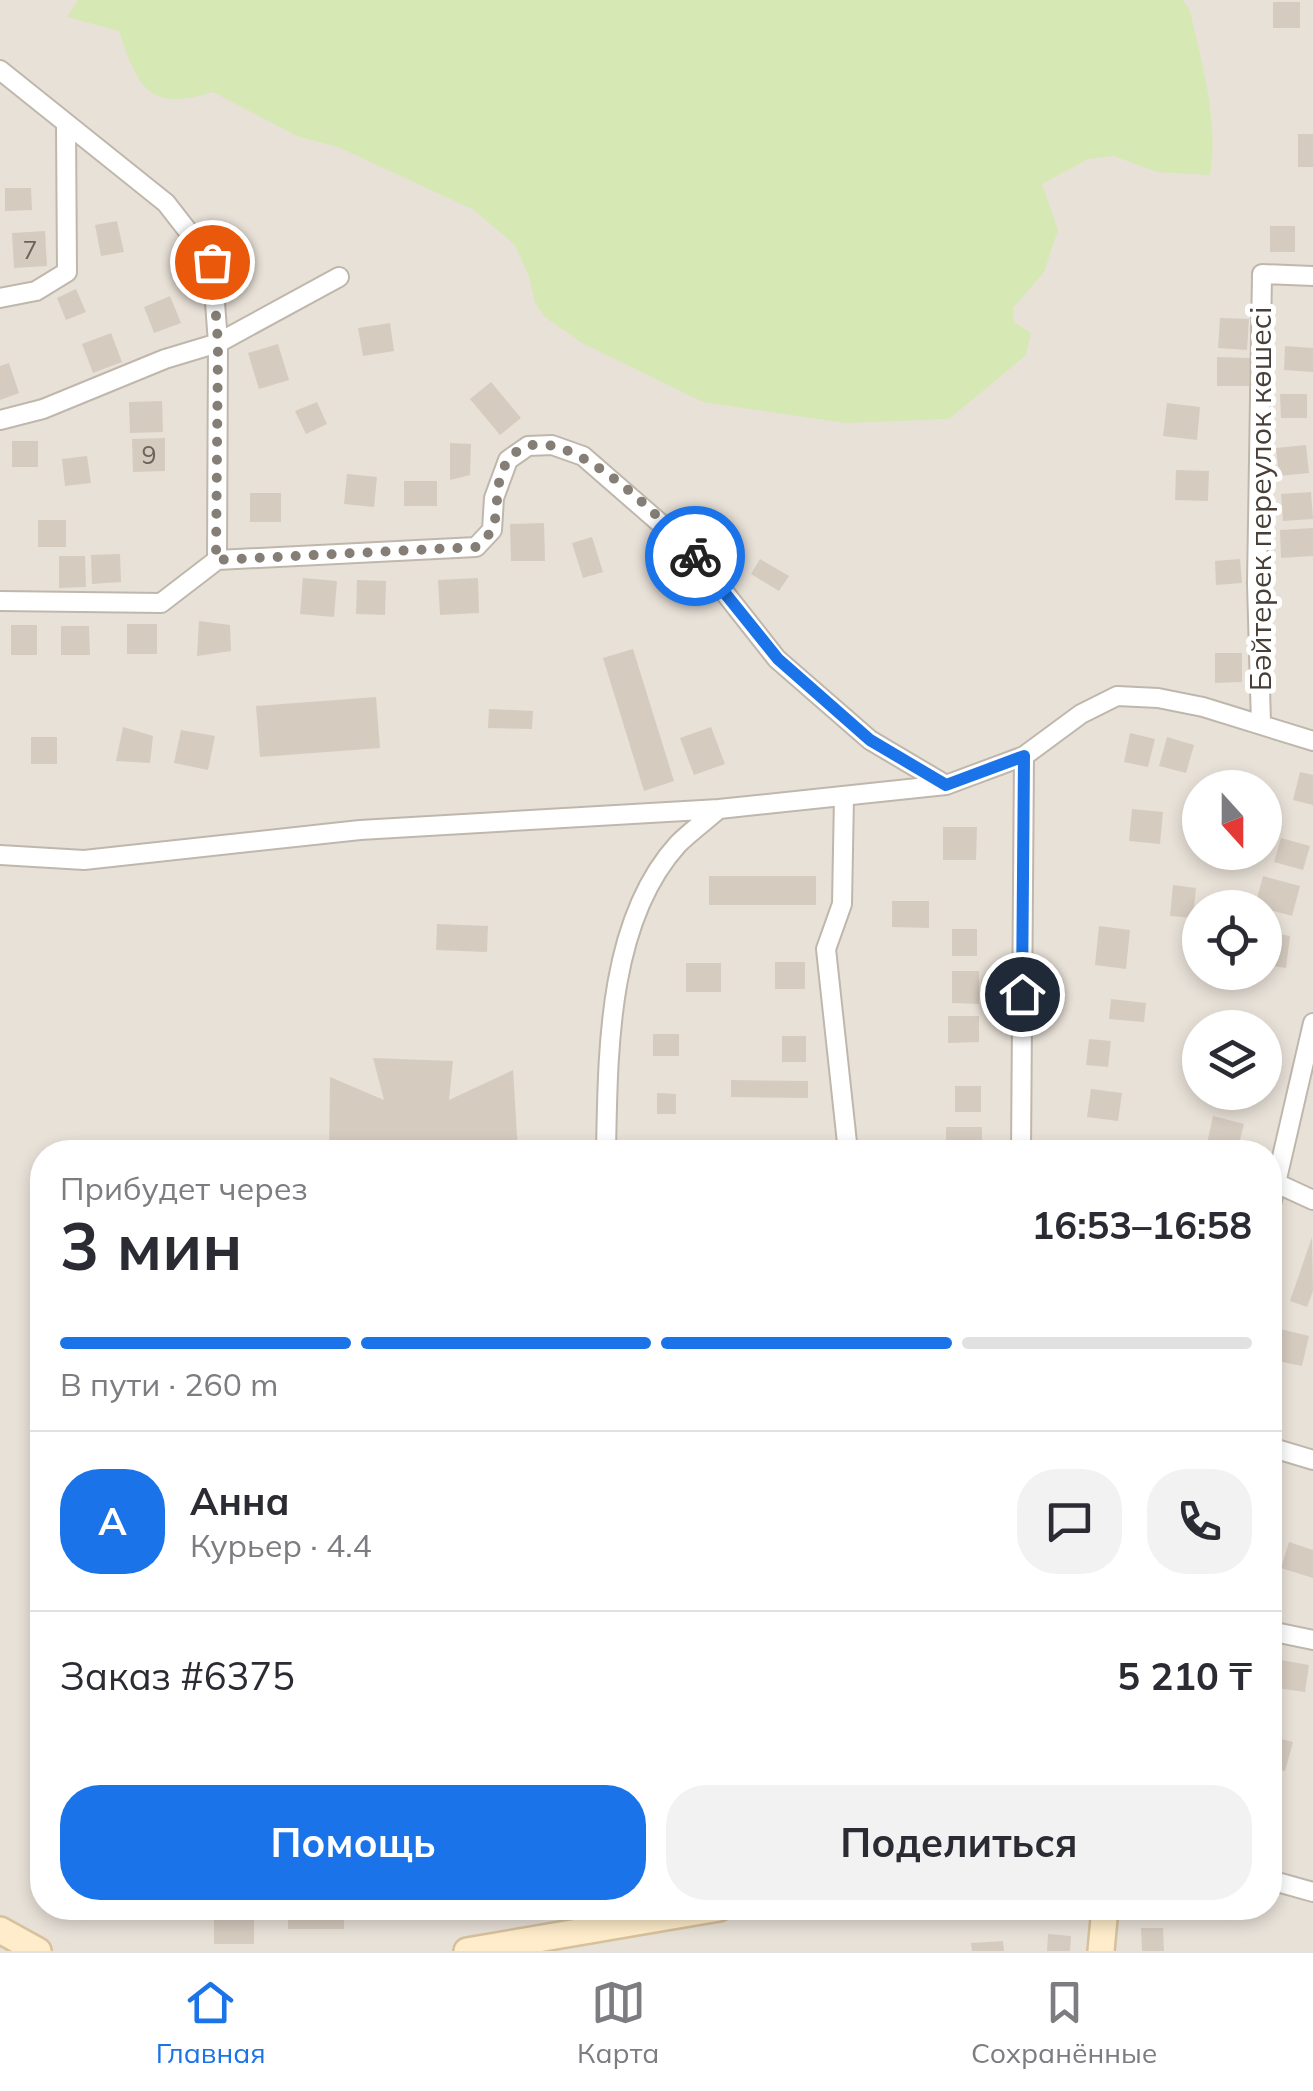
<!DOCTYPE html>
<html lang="ru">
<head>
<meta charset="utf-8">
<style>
  :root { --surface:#fff; --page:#f2f2f3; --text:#2b2b33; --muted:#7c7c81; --line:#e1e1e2; --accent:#1a73e8 }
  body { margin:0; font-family:Mulish,sans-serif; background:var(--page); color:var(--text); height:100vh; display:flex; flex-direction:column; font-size:38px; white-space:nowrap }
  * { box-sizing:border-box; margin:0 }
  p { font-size:32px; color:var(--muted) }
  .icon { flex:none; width:55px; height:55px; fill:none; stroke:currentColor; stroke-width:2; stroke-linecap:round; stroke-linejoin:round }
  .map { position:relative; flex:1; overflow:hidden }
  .drawer { position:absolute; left:30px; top:1140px; width:1252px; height:780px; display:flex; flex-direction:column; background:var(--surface); border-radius:40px; box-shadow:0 5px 15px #0003 }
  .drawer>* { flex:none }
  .needle { width:65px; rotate:159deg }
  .buttons { position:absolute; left:1182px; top:770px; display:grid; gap:20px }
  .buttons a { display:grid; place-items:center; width:100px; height:100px; border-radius:50%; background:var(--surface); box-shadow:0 5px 15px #0003; font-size:50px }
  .pin { position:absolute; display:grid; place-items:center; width:85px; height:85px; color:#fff; margin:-42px; border:5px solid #fff; border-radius:50%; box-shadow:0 2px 10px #0007 }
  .courier { position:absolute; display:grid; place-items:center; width:100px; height:100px; margin:-50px; border:8px solid #1a73e8; border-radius:50%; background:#fff; color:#222; box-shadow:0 2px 12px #0007 }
  .headline em { font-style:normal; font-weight:700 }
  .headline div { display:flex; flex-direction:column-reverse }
  .headline { display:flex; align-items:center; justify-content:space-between; height:170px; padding:0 30px }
  h1 { font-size:65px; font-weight:700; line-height:75px }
  .bar { display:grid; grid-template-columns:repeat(4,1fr); gap:15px 10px; align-content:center; height:120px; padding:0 30px }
  .bar i { height:12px; border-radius:8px; background:var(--line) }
  .bar .selected { background:var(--accent) }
  .bar p { grid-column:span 4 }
  .line { display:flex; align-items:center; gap:25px; padding:0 30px; border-top:2px solid var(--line) }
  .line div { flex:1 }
  .round { display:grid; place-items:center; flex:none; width:105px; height:105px; border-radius:40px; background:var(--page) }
  .action { display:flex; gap:20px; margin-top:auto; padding:20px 30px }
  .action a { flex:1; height:115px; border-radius:40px; background:var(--accent); color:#fff; font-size:40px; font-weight:700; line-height:115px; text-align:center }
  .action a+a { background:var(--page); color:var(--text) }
  .tab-bar { display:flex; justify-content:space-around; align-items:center; height:140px; border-top:2px solid var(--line); background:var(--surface); font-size:28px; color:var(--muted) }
  .tab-bar a { display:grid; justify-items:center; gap:5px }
  .tab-bar .selected { color:var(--accent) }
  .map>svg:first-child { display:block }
  .residential { fill:#e8e1d8; fill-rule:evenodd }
  .green { fill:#d6e8b3 }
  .building { fill:#d6cbbf }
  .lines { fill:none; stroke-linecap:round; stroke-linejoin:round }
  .street-casing { stroke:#c0b7ac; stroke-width:22 }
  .secondary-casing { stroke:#d7c19c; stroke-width:30 }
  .street { stroke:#fff; stroke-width:18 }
  .secondary { stroke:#feecca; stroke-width:25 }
  .done { stroke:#847e76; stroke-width:10; stroke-dasharray:0 18 }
  .route { stroke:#1a73e8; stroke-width:12 }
  .labels { text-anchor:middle; stroke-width:10; stroke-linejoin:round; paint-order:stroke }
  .number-label { font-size:25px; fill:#6c635a }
  .street-label { font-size:30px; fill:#484038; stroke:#fff }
</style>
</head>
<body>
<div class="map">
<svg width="1313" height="1951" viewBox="0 0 1313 1951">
  <rect width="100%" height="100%" fill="#f4f0ea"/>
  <!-- residential -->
  <path class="residential" d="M0 0H1313V1951H0ZM1200 788H1265V852H1200ZM1200 908H1265V972H1200ZM1200 1028H1265V1092H1200ZM42 1152H1270V1908H42Z"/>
  <!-- green -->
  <path class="green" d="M78 0H1183L1190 11C1202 65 1219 119 1210 175L1157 172 1114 156 1088 159 1042 184 1058 230 1044 272 1013 308 1014 322 1031 333 1026 355 949 419 846 423 703 402 582 343 545 317 535 303 529 276 515 245 474 210 338 147 297 136 213 92C148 112 138 88 119 31L67 17Z"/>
  <!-- building -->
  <path class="building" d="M1273 2H1300V28H1273Z
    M1298 134H1313V167H1298Z
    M5 188H31L32 210 5 211Z
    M117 221 124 252 101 256 95 225Z
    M1270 226H1295V252H1270Z
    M45 231 47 266 14 268 12 233Z
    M76 289 86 312 66 320 57 298Z
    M170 296 181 323 154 333 144 307Z
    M1220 318 1249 319 1247 350 1218 348Z
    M390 323 394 351 363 356 358 328Z
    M111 333 122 362 93 373 82 344Z
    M278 344 289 380 259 389 248 353Z
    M1285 346 1313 348V372L1284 370Z
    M1217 357 1250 358 1249 386H1217Z
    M9 363 19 393 0 400V366Z
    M491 382 521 418 500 435 470 399Z
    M1280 394H1307V418H1281Z
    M162 401 163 432 130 433 129 402Z
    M317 402 327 424 306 434 295 411Z
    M1167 403 1200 407 1197 440 1163 436Z
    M165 438V471L133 472 132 439Z
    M12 441H38V467H12Z
    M450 443 471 444 470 475 450 480Z
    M1306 445 1309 473 1279 476 1276 448Z
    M87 456 91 483 65 486 62 459Z
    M1176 470 1209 471 1208 501 1175 500Z
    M347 474 377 477 374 507 344 504Z
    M404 481H437V506H404Z
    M1311 492 1313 519 1283 521 1281 494Z
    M250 493H281V522H250Z
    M38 520H66V547H38Z
    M544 523 545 561H511L510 524Z
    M1313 528V556L1281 558 1280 530Z
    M592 537 603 572 583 578 572 543Z
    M120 554 121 582 92 584 91 555Z
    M59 556H85L86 587 59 588Z
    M760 559 789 576 779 591 751 574Z
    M1240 559 1242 583 1216 585 1215 561Z
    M303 578 337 581 334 617 300 614Z
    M478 578 479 613 440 615 438 580Z
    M357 580 386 581 385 615 356 614Z
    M199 621 230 625 231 651 197 656Z
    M127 624H157V654H127Z
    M11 625H37V655H11Z
    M61 626H89L90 655H61Z
    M633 649 674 781 644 791 603 658Z
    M1215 653H1242V682L1215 683Z
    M376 697 380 748 260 757 256 706Z
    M489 709 533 711 532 729 488 728Z
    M123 727 153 736 150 763 116 761Z
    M711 727 725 764 694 775 680 738Z
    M181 730 215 736 208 770 174 763Z
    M1130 733 1155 739 1148 767 1124 762Z
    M31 737H57V764H31Z
    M1167 737 1194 745 1186 773 1159 766Z
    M1300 772 1313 775V805L1293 800Z
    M1132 809 1163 812 1160 844 1129 841Z
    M943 827H977L976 860H943Z
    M1281 838 1310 846 1303 870 1274 862Z
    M709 876H816V905H709Z
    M1263 876 1300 886 1292 916 1255 906Z
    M1173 885 1196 888 1193 918 1170 916Z
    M892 901H929V928L892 927Z
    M437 924 488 926 487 952 436 950Z
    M1099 926 1130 930 1126 969 1095 965Z
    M952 929H977V956H952Z
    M1265 932 1290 936 1286 968 1265 965Z
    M775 962H805V989H775Z
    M686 963H721V992H686Z
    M952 971H979V1004L952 1003Z
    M1111 999 1146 1003 1144 1022 1109 1019Z
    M948 1016H979V1042L948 1043Z
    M653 1034H679V1056H653Z
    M782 1036H806V1062H782Z
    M1089 1039 1111 1041 1108 1067 1086 1065Z
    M373 1058 453 1061 449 1100 513 1070 518 1152H329L330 1077 384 1100Z
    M731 1080 808 1081V1098L731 1097Z
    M955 1086H981V1112H955Z
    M1091 1089 1122 1093 1118 1121 1087 1117Z
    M657 1093 676 1094V1114H657Z
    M1213 1116 1244 1124 1237 1152 1206 1148Z
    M946 1127H982V1152H946Z
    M1088 1140 1123 1143V1152H1088Z
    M1312 1237 1313 1291 1307 1307 1290 1301Z
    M1280 1329 1309 1336 1302 1366 1273 1360Z
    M1289 1542 1313 1550V1578L1281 1568Z
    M1281 1660 1309 1665 1305 1692 1277 1688Z
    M1270 1736 1293 1742 1285 1771 1270 1768Z
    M214 1908H254V1944H214Z
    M288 1908H344V1929H288Z
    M1141 1928H1163L1164 1951H1142Z
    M1048 1934 1071 1936 1070 1951H1047Z
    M1003 1941 1004 1951H972L971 1943Z"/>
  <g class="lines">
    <!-- street casing -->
    <g class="street-casing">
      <path id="street" d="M0 70 166 203 212 262 218 343 217 560
        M0 298 36 291 67 272 66 125
        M0 420 43 409 165 359 218 343 339 277
        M0 601 161 603 217 560 476 547 492 530 494 498 508 460 528 446 552 445 583 456 691 550 777 659 870 740 946 785
        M1261 723 1257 584 1262 274 1313 276
        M844 796 842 904 826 949 848 1152
        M0 855 84 860 360 830 719 809 946 785 1024 756 1081 714 1117 696 1158 698 1203 707 1313 741
        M606 1152C608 1054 607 922 678 844 690 832 705 821 719 809
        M1021 1152 1024 756
        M1276 1183 1313 1200
        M1270 1209 1313 1023
        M1270 1447 1313 1460
        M1270 1631 1313 1640
        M1270 1880 1313 1892"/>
    </g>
    <!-- secondary casing -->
    <g class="secondary-casing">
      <path id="secondary" d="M0 1930 38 1951
        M467 1951 719 1908
        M1101 1951 1105 1908"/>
    </g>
    <!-- street -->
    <use href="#street" class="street"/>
    <!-- secondary -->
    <use href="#secondary" class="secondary"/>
  </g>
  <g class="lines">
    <!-- done -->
    <path class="done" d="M212 262 218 343 216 560 476 547C480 542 489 536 492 530 500 511 493 483 507 462 549 399 667 523 695 556"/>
    <!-- route -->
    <path class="route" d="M695 556 778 659 870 740 946 785 1024 756 1022 994"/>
  </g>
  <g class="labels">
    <!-- number labels -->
    <g class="number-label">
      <text x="30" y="259">7</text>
      <text x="149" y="464">9</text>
    </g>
    <!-- street labels -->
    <g class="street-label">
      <text transform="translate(1261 499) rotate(-90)" y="10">Бәйтерек переулок көшесі</text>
    </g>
  </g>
</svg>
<div class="buttons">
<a><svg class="needle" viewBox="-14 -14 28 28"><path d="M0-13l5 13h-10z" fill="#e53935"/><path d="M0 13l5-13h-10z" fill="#7c7c81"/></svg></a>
<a><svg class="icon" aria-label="locate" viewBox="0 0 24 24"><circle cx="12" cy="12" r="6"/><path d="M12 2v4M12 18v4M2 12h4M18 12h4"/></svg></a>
<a><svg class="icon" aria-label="layers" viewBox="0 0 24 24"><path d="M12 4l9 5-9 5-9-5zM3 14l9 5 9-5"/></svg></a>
</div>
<div class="pin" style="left:212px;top:262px;background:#ea580c"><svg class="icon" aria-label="bag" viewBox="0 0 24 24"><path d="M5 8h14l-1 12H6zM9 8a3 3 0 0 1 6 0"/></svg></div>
<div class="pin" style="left:1022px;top:994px;background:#1f2937"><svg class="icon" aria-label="home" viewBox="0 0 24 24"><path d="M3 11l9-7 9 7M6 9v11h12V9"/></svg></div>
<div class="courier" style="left:695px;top:556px"><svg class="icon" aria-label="bike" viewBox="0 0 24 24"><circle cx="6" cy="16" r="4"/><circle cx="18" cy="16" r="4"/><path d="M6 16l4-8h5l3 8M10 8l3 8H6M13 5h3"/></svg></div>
<section class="drawer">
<div class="headline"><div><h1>3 мин</h1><p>Прибудет через</p></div><em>16:53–16:58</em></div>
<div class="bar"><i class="selected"></i><i class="selected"></i><i class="selected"></i><i></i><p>В пути · 260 m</p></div>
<div class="line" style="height:180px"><b class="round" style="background:var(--accent);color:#fff">А</b><div><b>Анна</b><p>Курьер · 4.4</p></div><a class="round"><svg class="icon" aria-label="chat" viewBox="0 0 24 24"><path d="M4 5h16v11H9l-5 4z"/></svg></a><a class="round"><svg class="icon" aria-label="phone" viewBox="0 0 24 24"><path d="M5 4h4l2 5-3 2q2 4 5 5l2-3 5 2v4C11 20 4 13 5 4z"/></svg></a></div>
<div class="line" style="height:130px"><div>Заказ #6375</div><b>5 210 ₸</b></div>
<div class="action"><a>Помощь</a><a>Поделиться</a></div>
</section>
</div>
<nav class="tab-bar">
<a class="selected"><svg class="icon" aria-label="home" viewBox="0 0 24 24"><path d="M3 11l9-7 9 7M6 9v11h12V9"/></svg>Главная</a>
<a><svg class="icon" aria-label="map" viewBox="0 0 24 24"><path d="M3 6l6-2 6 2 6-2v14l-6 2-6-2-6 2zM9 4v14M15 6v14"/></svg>Карта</a>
<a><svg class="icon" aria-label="saved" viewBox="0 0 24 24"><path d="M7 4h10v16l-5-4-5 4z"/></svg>Сохранённые</a>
</nav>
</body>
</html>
